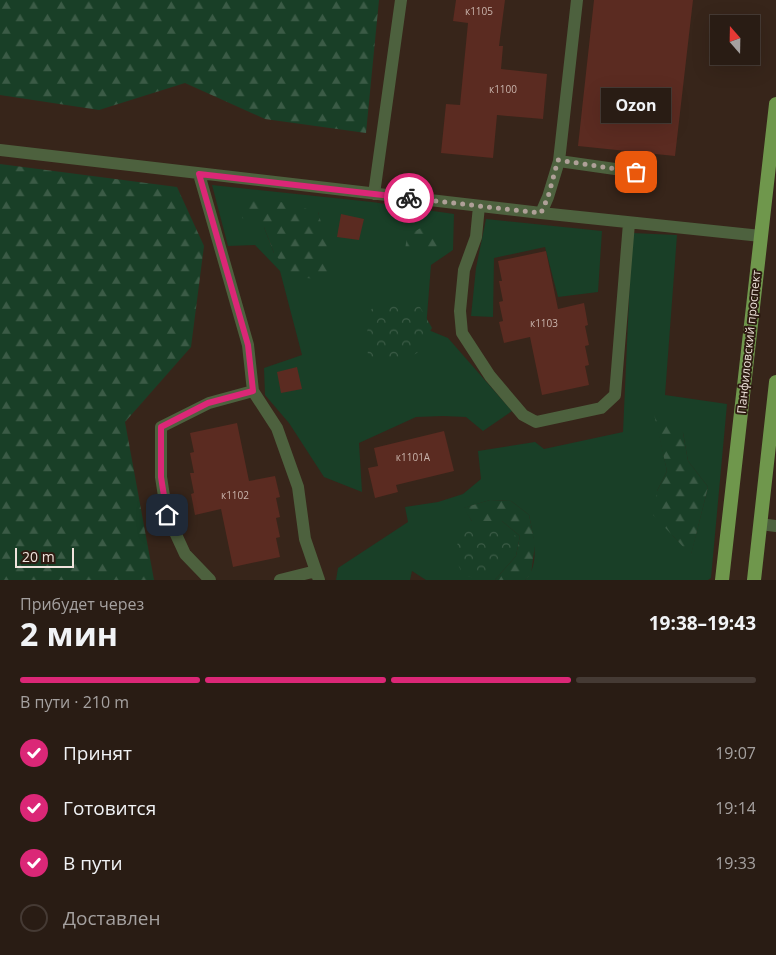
<!DOCTYPE html>
<html lang="ru">
<head>
<meta charset="utf-8">
<style>
  :root { --surface:#291c14; --page:#352922; --text:#f1f3f6; --muted:#a5a1a0; --line:#453a34; --accent:#db2777 }
  body { margin:0; font-family:"Open Sans",sans-serif; background:var(--page); color:var(--text); height:100vh; display:flex; flex-direction:column; font-size:19px; white-space:nowrap }
  * { box-sizing:border-box; margin:0 }
  p { font-size:16px; color:var(--muted) }
  .icon { flex:none; width:28px; height:28px; fill:none; stroke:currentColor; stroke-width:2; stroke-linecap:round; stroke-linejoin:round }
  .map { position:relative; height:580px; overflow:hidden }
  .panel { display:flex; flex-direction:column; background:var(--surface); flex:1 }
  .panel>* { flex:none }
  .needle { width:32px; rotate:340deg }
  .tools { position:absolute; left:710px; top:15px; display:grid; gap:10px }
  .tools a { display:grid; place-items:center; width:50px; height:50px; border-radius:0px; background:var(--surface); box-shadow:0 5px 20px #0002,0 0 0 1px var(--line); font-size:25px }
  .scale { position:absolute; left:15px; bottom:12px; width:59px; box-sizing:border-box; padding-left:5px; border:2px solid #efe3dc; border-top:0; font-size:14px; line-height:18px; white-space:nowrap; color:#efe3dc; -webkit-text-stroke:4px #2d1b11; paint-order:stroke }
  .pin { position:absolute; display:grid; place-items:center; width:42px; height:42px; color:#fff; margin:-21px; border-radius:10px; box-shadow:0 2px 8px #0006 }
  .courier { position:absolute; display:grid; place-items:center; width:50px; height:50px; margin:-25px; border:4px solid #db2777; border-radius:50%; background:#fff; color:#222; box-shadow:0 1px 6px #0007 }
  .bubble { position:absolute; height:35px; border-radius:0px; background:var(--surface); box-shadow:0 5px 20px #0002,0 0 0 1px var(--line); font-size:16px; font-weight:700; line-height:35px; text-align:center }
  .overview em { font-style:normal; font-weight:700 }
  .overview div { display:flex; flex-direction:column-reverse }
  .overview { display:flex; align-items:center; justify-content:space-between; height:85px; padding:0 20px }
  h1 { font-size:32px; font-weight:700; line-height:38px }
  .bar { display:grid; grid-template-columns:repeat(4,1fr); gap:8px 5px; align-content:center; height:60px; padding:0 20px }
  .bar i { height:6px; border-radius:4px; background:var(--line) }
  .bar .active { background:var(--accent) }
  .bar p { grid-column:span 4 }
  ol { padding:0 20px; list-style:none }
  li { display:flex; align-items:center; gap:15px; height:55px }
  li p { margin-inline-start:auto }
  li .icon { padding:5px; border-radius:50%; background:var(--accent); color:#fff; stroke-width:4 }
  li:last-child { color:var(--muted) }
  li i { width:28px; height:28px; border:2px solid var(--line); border-radius:50% }
  .map>svg:first-child { display:block }
  .grass { fill:#193f27; fill-rule:evenodd }
  .forest { fill:url(#forest-firs) }
  .park { fill:url(#park-crowns) }
  .building { fill:#5b2b21 }
  .lines { fill:none; stroke-linecap:round; stroke-linejoin:round }
  .service { stroke:#4d613e; stroke-width:12 }
  .primary { stroke:#6f974c; stroke-width:14 }
  .done { stroke:#afa098; stroke-width:5; stroke-dasharray:0 9 }
  .route { stroke:#db2777; stroke-width:6 }
  .labels { text-anchor:middle; stroke-width:4; stroke-linejoin:round; paint-order:stroke }
  .number-label { font-size:10px; fill:#cab5ad }
  .street-label { font-size:12px; fill:#efe3dc; stroke:#2d1b11 }
</style>
</head>
<body>
<div class="map">
<svg width="776" height="580" viewBox="0 0 776 580">
  <defs>
    <pattern id="forest-firs" width="22" height="20" patternUnits="userSpaceOnUse" patternTransform="scale(1.25)"><rect width="22" height="20" fill="#193f27"/><path d="M5 1l3.5 6h-7zM16 11l3.5 6h-7z" fill="#3b5b46"/></pattern>
    <pattern id="park-crowns" width="20" height="18" patternUnits="userSpaceOnUse" patternTransform="scale(1.25)"><rect width="20" height="18" fill="#193f27"/><path d="M2 6a3 3 0 1 1 6 0M12 15a3 3 0 1 1 6 0" fill="none" stroke="#3b5b46"/></pattern>
  </defs>
  <rect width="100%" height="100%" fill="#37251a"/>
  <!-- grass -->
  <path class="grass" d="M212 185 372 202 454 214 453 250 431 265 426 329 448 338 512 411 483 431 466 417 443 416 416 417 359 443 362 492 324 477 289 423 265 395 264 368 302 355 280 271 255 245 228 246ZM318 212 321 225 274 253 264 227Z
    M486 219 602 231 598 292 558 297 545 247 494 258 493 317 471 316 476 268Z
    M632 233 677 235 665 395 727 404 711 578 708 580H525C541 565 533 535 529 515L511 501 490 500 464 508 472 521H502L520 536 516 556 495 580H426L412 571 410 580H336L338 568 408 522 405 507 438 502 463 494 481 479 478 451 535 442 544 449 623 432ZM655 414 683 433 688 461 708 487 691 554 673 536 657 491 667 471Z"/>
  <!-- forest -->
  <path class="forest" d="M0 0H379L366 133 265 119 185 83 99 110 0 95Z
    M0 164 177 187 204 246 191 347 125 422 154 580H0Z
    M255 195 318 212 334 267 319 279 293 277 274 253 264 227 242 218V201Z
    M424 226 446 245 424 249 405 250 407 236Z
    M654 414 670 415 683 433 688 461 708 487 691 555 653 515 657 491 667 471Z
    M490 500 511 501 529 515 535 544 531 574 525 580H495L516 556 520 536 502 521H472L463 508Z"/>
  <!-- park -->
  <path class="park" d="M386 301H403L420 307 432 328 417 353 393 366 368 356 367 342 368 311Z
    M492 526 516 536 513 556 483 580 463 575 454 556 462 529Z"/>
  <!-- building -->
  <path class="building" d="M456 0H505L499 46H503L501 69 547 74 543 119 497 115 493 158 441 153 446 104 460 105 468 23 453 21Z
    M594 0H693L675 156 578 146Z
    M341 214 364 219 359 240 337 237Z
    M546 251 558 309 584 303 588 325 585 326 589 345 585 346 589 365 585 366 589 385 542 395 530 337 504 343 499 322 503 321 499 302 503 301 499 281H502L498 261Z
    M297 367 302 389 281 393 277 372Z
    M237 423 249 481 275 476 280 497 276 498 280 517 276 518 280 537 276 538 280 557 233 567 221 509 195 515 191 494 194 493 190 473H194L190 453 194 452 190 433Z
    M444 431 454 471 396 485 398 492 375 498 368 468 378 466 374 448Z"/>
  <g class="lines">
    <!-- service -->
    <path class="service" d="M0 150 541 213 761 236
      M559 161 636 172
      M199 174 248 345 253 391 277 428 298 487 305 539 319 580
      M374 194 401 0
      M479 206 476 237 464 270 460 311 462 333 490 376 523 415 536 422 601 408 615 395 629 223
      M541 213 548 197 559 161 577 0
      M760 524 776 526
      M210 580 185 554 167 515 161 477V427L209 403 253 391
      M280 580 316 571"/>
    <!-- primary -->
    <path class="primary" d="M722 580 776 104
      M754 580 776 382"/>
  </g>
  <g class="lines">
    <!-- done -->
    <path class="done" d="M409 198 541 213 548 197 558 160 636 172"/>
    <!-- route -->
    <path class="route" d="M167 515 161 477V427L208 403 253 391 248 345 199 174 409 198"/>
  </g>
  <g class="labels">
    <!-- number labels -->
    <g class="number-label">
      <text x="479" y="15">к1105</text>
      <text x="503" y="93">к1100</text>
      <text x="544" y="327">к1103</text>
      <text x="413" y="461">к1101А</text>
      <text x="235" y="499">к1102</text>
    </g>
    <!-- street labels -->
    <g class="street-label">
      <text transform="translate(749 342) rotate(-84)" y="4">Панфиловский проспект</text>
    </g>
  </g>
</svg>
<div class="tools">
<a><svg class="needle" viewBox="-14 -14 28 28"><path d="M0-13l5 13h-10z" fill="#e53935"/><path d="M0 13l5-13h-10z" fill="#a5a1a0"/></svg></a>
</div>
<div class="scale">20 m</div>
<div class="pin" style="left:636px;top:172px;background:#ea580c"><svg class="icon" aria-label="bag" viewBox="0 0 24 24"><path d="M5 8h14l-1 12H6zM9 8a3 3 0 0 1 6 0"/></svg></div>
<div class="pin" style="left:167px;top:515px;background:#1f2937"><svg class="icon" aria-label="home" viewBox="0 0 24 24"><path d="M3 11l9-7 9 7M6 9v11h12V9"/></svg></div>
<div class="courier" style="left:409px;top:198px"><svg class="icon" aria-label="bike" viewBox="0 0 24 24"><circle cx="6" cy="16" r="4"/><circle cx="18" cy="16" r="4"/><path d="M6 16l4-8h5l3 8M10 8l3 8H6M13 5h3"/></svg></div>
<div class="bubble" style="left:601px;top:88px;width:70px">Ozon</div>
</div>
<section class="panel">
<div class="overview"><div><h1>2 мин</h1><p>Прибудет через</p></div><em>19:38–19:43</em></div>
<div class="bar"><i class="active"></i><i class="active"></i><i class="active"></i><i></i><p>В пути · 210 m</p></div>
<ol>
<li><svg class="icon" aria-label="check" viewBox="0 0 24 24"><path d="M5 12l5 5 9-10"/></svg>Принят<p>19:07</p></li>
<li><svg class="icon" aria-label="check" viewBox="0 0 24 24"><path d="M5 12l5 5 9-10"/></svg>Готовится<p>19:14</p></li>
<li><svg class="icon" aria-label="check" viewBox="0 0 24 24"><path d="M5 12l5 5 9-10"/></svg>В пути<p>19:33</p></li>
<li><i></i>Доставлен</li>
</ol>
</section>
</body>
</html>
